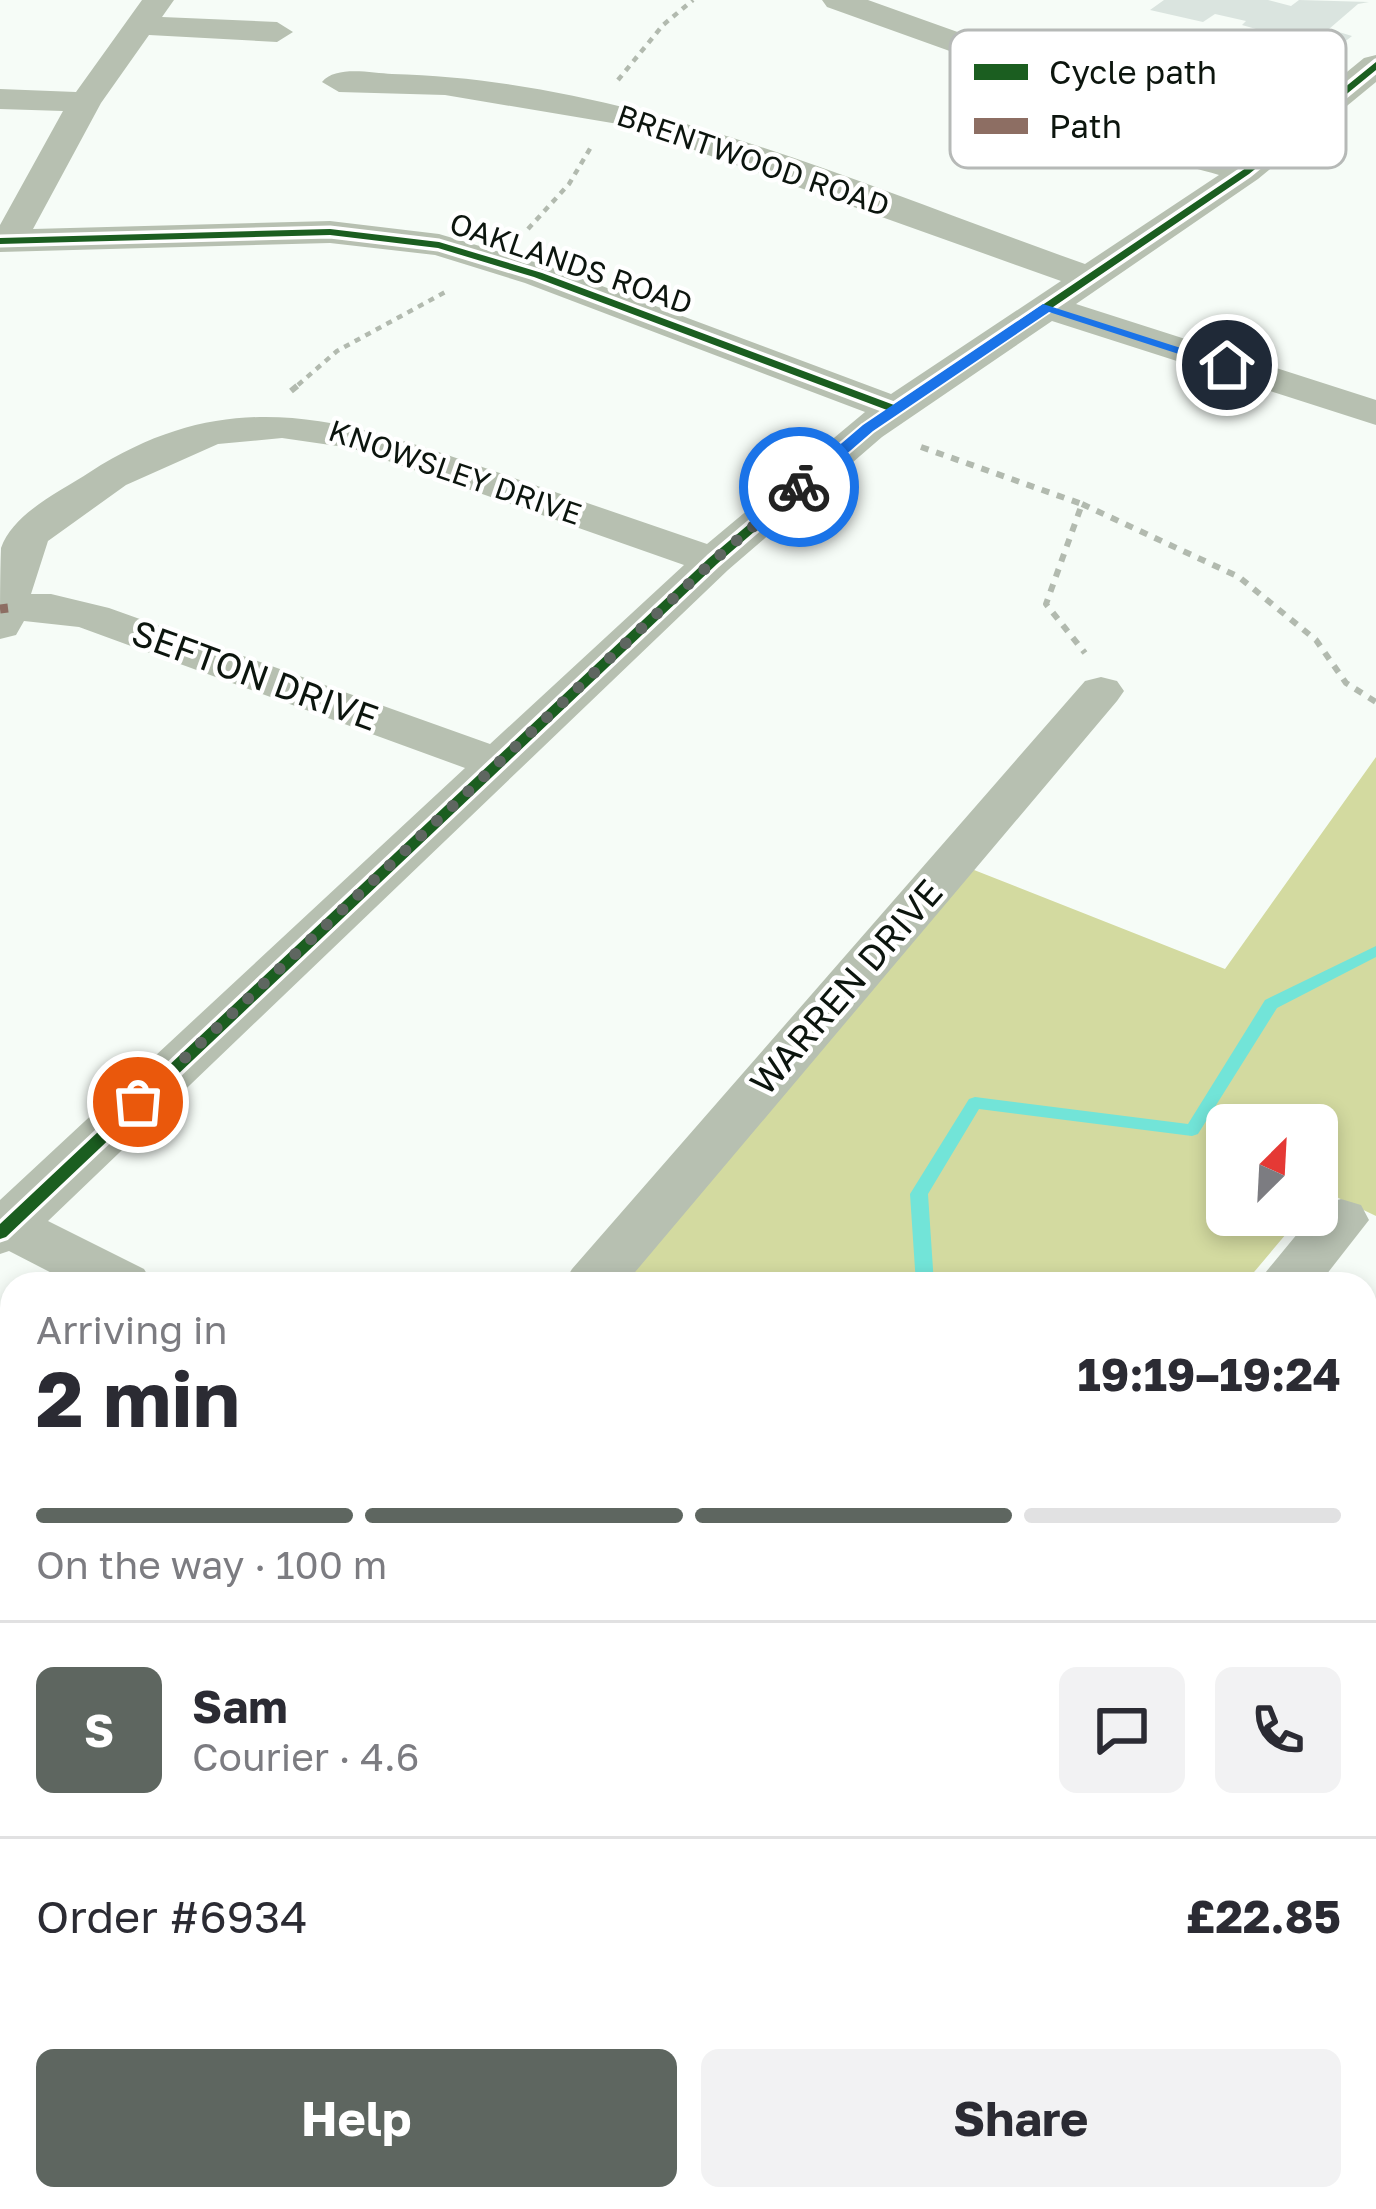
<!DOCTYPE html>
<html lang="en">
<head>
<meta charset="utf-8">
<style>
  :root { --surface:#fff; --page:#f2f2f3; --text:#2b2b33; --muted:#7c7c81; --line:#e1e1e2; --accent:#5e6660 }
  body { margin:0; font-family:"Golos Text",sans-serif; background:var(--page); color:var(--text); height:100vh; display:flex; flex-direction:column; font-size:45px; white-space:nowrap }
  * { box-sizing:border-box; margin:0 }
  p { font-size:39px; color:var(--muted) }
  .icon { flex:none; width:66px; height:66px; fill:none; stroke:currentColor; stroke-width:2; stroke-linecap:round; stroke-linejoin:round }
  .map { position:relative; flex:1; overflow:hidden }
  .drawer { position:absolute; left:0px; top:1272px; width:1377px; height:939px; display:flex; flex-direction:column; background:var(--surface); border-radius:36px 36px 0 0; box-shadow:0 6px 18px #0003 }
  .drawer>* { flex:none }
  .needle { width:78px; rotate:24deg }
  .buttons { position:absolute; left:1206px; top:1104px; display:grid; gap:24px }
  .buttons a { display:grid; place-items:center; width:132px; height:132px; border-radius:18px; background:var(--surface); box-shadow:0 6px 18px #0003; font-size:60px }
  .pin { position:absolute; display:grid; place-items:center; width:102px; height:102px; color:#fff; margin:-51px; border:6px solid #fff; border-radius:50%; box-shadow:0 3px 12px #0007 }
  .courier { position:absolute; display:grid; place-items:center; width:120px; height:120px; margin:-60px; border:9px solid #1a73e8; border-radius:50%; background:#fff; color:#222; box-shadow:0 3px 15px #0007 }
  .summary em { font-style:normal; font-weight:700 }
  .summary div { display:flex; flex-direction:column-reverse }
  .summary { display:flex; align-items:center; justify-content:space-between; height:204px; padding:0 36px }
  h1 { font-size:78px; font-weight:700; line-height:90px }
  .bar { display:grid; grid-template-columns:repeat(4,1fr); gap:18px 12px; align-content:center; height:144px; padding:0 36px }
  .bar i { height:15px; border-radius:9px; background:var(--line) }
  .bar .active { background:var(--accent) }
  .bar p { grid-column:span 4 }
  .line { display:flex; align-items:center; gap:30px; padding:0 36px; border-top:3px solid var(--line) }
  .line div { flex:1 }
  .round { display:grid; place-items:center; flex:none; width:126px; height:126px; border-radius:18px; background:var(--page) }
  .cta { display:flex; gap:24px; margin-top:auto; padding:24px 36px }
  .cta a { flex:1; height:138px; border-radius:18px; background:var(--accent); color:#fff; font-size:48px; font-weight:700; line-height:138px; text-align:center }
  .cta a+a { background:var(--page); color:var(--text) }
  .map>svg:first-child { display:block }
  .forest { fill:#d3daa0 }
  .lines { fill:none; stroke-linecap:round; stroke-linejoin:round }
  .stream { fill:#72e4d8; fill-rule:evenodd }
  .building { fill:#dae4df }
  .path-far1 { stroke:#b2baaf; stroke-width:4.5; stroke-dasharray:6 6; stroke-linecap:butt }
  .path { stroke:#b2baaf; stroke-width:6; stroke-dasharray:8 8; stroke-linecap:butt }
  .street { fill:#b7c0b1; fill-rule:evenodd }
  .quiet { stroke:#8d6e63; stroke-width:9; stroke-dasharray:20 9; stroke-linecap:butt }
  .cycleway-casing { stroke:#fff; stroke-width:7 }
  .cycleway { fill:#1b5e20; fill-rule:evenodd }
  .route { fill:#1a73e8 }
  .done { stroke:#5e6660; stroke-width:12; stroke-dasharray:0 21.6 }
  .labels { text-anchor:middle; stroke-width:9; stroke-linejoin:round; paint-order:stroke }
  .far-street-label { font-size:30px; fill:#0c150e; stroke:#fff }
  .street-label { font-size:36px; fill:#0c150e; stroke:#fff }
  .key { fill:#fff; stroke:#b6b9b7; stroke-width:3 }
  .key-label { font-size:33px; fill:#0c150e }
</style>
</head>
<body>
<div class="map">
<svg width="1376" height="2209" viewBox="0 0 1376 2209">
  <rect width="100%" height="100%" fill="#f6fcf7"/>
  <!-- forest -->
  <path class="forest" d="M1376 757V1216L1324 1191 1317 1198V1125H1227V1215H1302L1244 1284H617L969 868 1225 969Z"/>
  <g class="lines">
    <!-- stream -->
    <path class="stream" d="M1376 946V957L1277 1008 1198 1134 1192 1136 979 1109 928 1194 934 1284H916L910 1194 969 1099 975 1097 1188 1124 1265 1000Z
      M12 1937V2060L0 2068 1 1947 4 1940Z"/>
  </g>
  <!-- building -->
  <path class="building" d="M1164 0H1268L1291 6 1299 0 1369 2 1358 4 1329 29 1352 36 1323 59 1243 39 1256 29 1242 25 1246 21 1215 14 1203 22 1150 10Z"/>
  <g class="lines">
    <!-- path-far1 -->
    <path class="path-far1" d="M618 80 663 25 693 0
      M528 229 569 184 591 147
      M298 385 337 351 449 290"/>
    <!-- path -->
    <path class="path" d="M291 391 302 382
      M921 447 1082 504 1046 604 1085 653
      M1082 504 1239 577 1316 640 1346 683 1376 702"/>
    <!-- street -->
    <path class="street" d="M142 0H174L162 17 277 22 293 32 277 42 149 35 101 103 33 229 330 221 439 234 551 267 891 394 1061 281 624 125 445 95 339 92 322 82C336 65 371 73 392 74 633 80 860 185 1085 264L1219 175C1181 163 1120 156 1095 123 1144 52 1230 95 1298 112L1364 58 1376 55V82L1258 179 1076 304 1376 400V425L1052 321 882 437 728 570 48 1221 144 1269 153 1284H73L9 1251 0 1254V1200L465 768 79 627 24 621 16 635 0 639C0 612 0 573 1 548 13 513 61 491 90 472 231 381 345 419 491 470 563 495 635 519 707 544L865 412 525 283 435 255 330 243 0 252V225L63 111 0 109V89L76 92ZM1165 100 1279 127 1240 159 1153 133 1131 120ZM282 438 351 448 684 565 490 744 109 608 51 594H31L48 541 126 485 218 444Z
      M822 0H868L980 40 985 47 969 57 958 54 827 7Z
      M1101 677 1117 681 1124 691 1117 701 625 1284H563L572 1269 1085 681Z
      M1341 1199 1361 1205 1369 1220 1319 1284H1256L1321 1205Z
      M440 2199H521L517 2209H436Z"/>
    <!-- quiet -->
    <path class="quiet" d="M0 609 8 608"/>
    <!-- cycleway casing -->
    <g class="cycleway-casing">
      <path id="cycleway" d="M1376 62V70L1249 174 872 430 717 564 6 1237 0 1239V1224L709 558 864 426 887 410 534 277 438 248 330 235 0 244V238L330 229 439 242 542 273 894 405 1243 170Z"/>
    </g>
    <!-- cycleway -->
    <use href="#cycleway" class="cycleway"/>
  </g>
  <!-- route -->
  <path class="route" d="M1043 304 1234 365 1222 368 1049 312 873 431 805 490H794V484L863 425Z"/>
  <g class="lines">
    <!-- done -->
    <path class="done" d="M138 1102 713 561 799 487"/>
  </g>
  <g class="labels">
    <!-- far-street labels -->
    <g class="far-street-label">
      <text transform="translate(753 161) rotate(19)" y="10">BRENTWOOD ROAD</text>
      <text transform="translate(571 264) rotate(19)" y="10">OAKLANDS ROAD</text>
      <text transform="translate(455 473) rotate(19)" y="10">KNOWSLEY DRIVE</text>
    </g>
    <!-- street labels -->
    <g class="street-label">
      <text transform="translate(255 675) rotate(20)" y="13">SEFTON DRIVE</text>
      <text transform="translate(846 987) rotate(-49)" y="13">WARREN DRIVE</text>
    </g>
  </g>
  <!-- legend -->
  <rect x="950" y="30" width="396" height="138" rx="18" class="key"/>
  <rect x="974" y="64" width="54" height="16" fill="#1b5e20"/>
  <rect x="974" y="118" width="54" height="16" fill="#8d6e63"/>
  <g class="key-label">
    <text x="1049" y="84">Cycle path</text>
    <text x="1049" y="138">Path</text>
  </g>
</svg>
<div class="buttons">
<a><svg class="needle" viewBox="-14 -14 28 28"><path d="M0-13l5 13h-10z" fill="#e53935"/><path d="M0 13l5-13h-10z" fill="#7c7c81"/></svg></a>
</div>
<div class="pin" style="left:138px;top:1102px;background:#ea580c"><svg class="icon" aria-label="bag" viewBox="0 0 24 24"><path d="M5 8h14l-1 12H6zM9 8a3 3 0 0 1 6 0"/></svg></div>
<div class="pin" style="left:1227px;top:365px;background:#1f2937"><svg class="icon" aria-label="home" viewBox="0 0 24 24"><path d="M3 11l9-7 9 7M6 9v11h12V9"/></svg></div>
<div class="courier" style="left:799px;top:487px"><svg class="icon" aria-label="bike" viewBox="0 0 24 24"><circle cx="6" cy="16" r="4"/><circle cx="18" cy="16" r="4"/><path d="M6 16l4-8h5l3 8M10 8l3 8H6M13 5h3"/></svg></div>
<section class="drawer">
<div class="summary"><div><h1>2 min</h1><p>Arriving in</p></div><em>19:19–19:24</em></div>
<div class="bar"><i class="active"></i><i class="active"></i><i class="active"></i><i></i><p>On the way · 100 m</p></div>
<div class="line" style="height:216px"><b class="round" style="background:var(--accent);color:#fff">S</b><div><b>Sam</b><p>Courier · 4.6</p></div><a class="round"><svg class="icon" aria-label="chat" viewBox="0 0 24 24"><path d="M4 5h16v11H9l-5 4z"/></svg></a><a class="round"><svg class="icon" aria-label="phone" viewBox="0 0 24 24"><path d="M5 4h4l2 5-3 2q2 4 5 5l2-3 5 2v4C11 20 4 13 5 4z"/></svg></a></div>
<div class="line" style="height:156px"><div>Order #6934</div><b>£22.85</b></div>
<div class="cta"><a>Help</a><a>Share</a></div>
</section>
</div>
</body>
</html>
